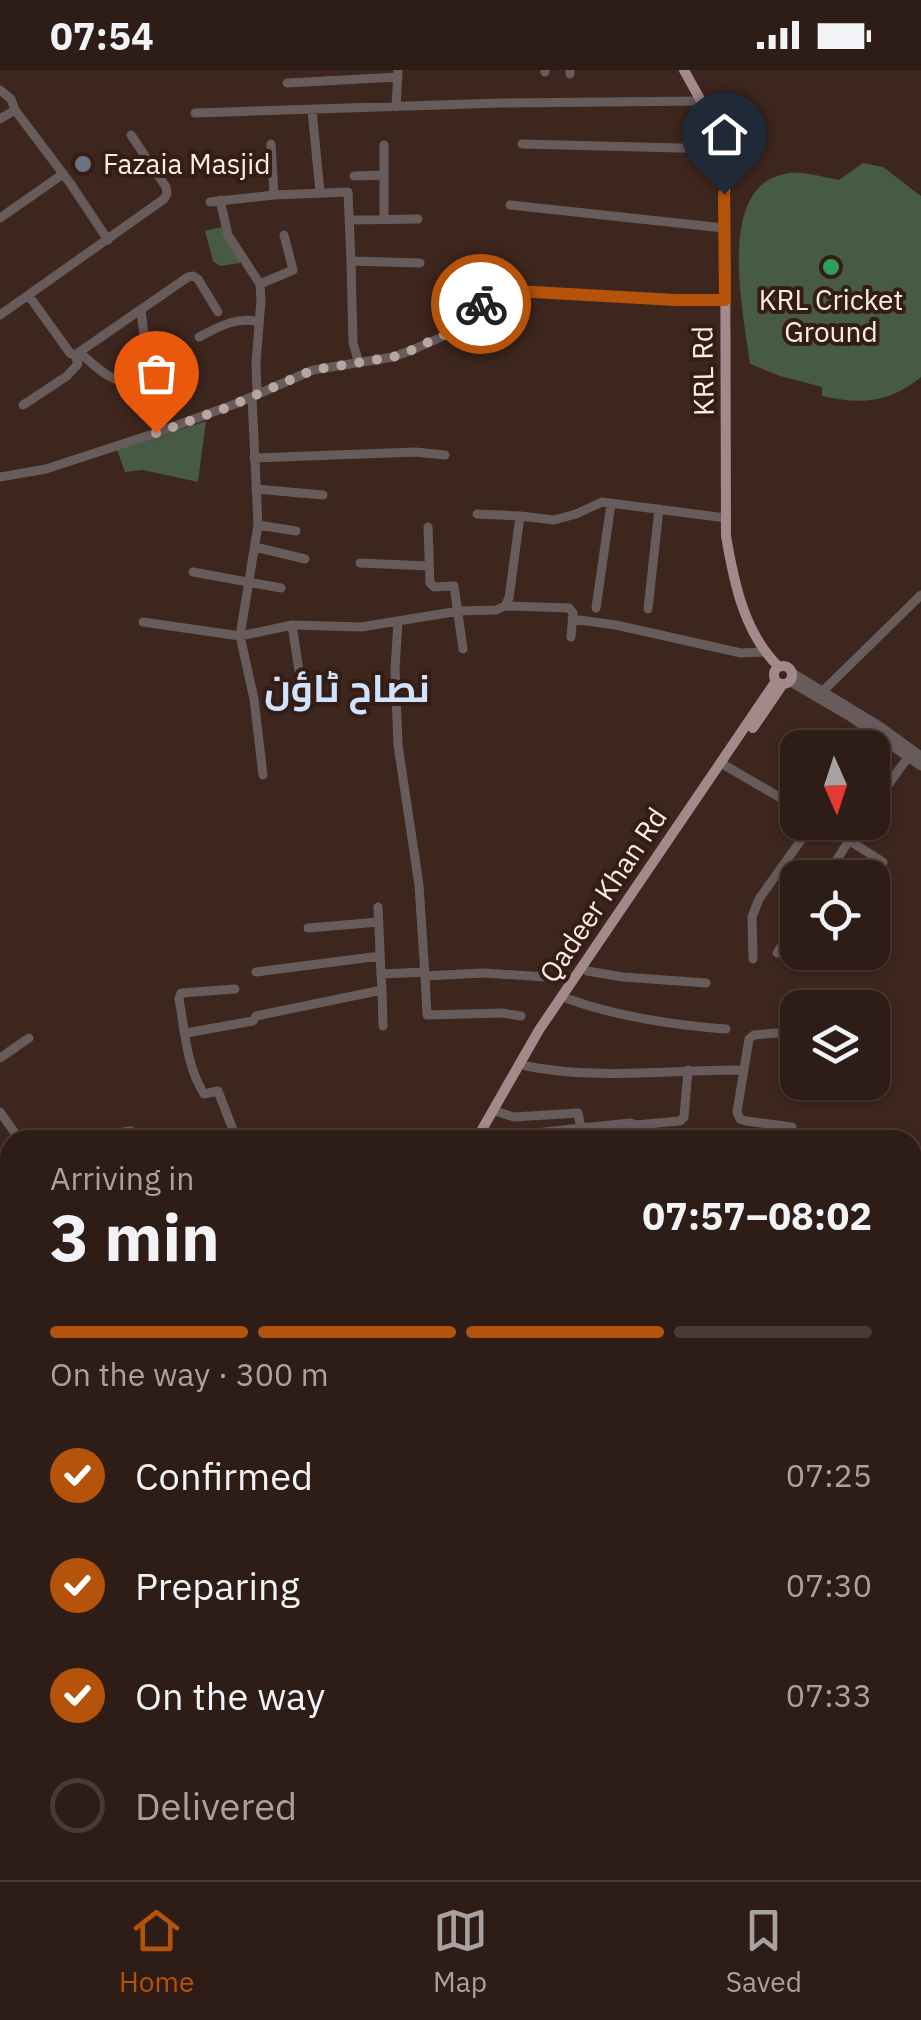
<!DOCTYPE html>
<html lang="en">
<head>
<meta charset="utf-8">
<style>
  :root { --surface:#2e1c16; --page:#36251f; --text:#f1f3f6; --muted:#a7a1a1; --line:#493a35; --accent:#b45309 }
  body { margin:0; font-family:"IBM Plex Sans",Cairo,sans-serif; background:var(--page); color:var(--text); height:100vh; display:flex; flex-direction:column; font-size:38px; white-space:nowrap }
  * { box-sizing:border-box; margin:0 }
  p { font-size:32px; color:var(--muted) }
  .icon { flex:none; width:55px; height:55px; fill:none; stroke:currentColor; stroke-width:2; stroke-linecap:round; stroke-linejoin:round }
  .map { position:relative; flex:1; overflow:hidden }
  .drawer { position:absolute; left:0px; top:1060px; width:922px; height:750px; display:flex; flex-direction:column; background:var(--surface); border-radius:30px 30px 0 0; box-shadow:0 2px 8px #0004,0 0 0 2px var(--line) }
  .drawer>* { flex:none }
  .needle { width:65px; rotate:177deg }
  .buttons { position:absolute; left:780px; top:660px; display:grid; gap:20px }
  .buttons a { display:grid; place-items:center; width:110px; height:110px; border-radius:20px; background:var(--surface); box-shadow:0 2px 8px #0004,0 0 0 2px var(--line); font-size:50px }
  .pin { position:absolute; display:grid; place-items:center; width:85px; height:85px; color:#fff; margin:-102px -42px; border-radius:50% 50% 50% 0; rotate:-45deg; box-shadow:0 0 10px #0007 }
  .pin .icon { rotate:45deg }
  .courier { position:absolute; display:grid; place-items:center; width:100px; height:100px; margin:-50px; border:8px solid #b45309; border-radius:50%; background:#fff; color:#222; box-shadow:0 2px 12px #0007 }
  .head em { font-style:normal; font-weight:700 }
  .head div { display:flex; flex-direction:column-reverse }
  .head { display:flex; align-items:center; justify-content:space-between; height:170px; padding:0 50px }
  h1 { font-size:65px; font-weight:700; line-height:75px }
  .bar { display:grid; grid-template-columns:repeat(4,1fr); gap:15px 10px; align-content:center; height:120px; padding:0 50px }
  .bar i { height:12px; border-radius:8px; background:var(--line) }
  .bar .on { background:var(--accent) }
  .bar p { grid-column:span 4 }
  ol { padding:0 50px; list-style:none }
  li { display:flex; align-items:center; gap:30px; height:110px }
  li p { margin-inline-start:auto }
  li .icon { padding:10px; border-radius:50%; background:var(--accent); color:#fff; stroke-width:4 }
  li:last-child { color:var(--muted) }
  li i { width:55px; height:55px; border:5px solid var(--line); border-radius:50% }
  .status { display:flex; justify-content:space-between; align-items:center; height:70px; padding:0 50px; background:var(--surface); direction:ltr }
  .status svg { height:28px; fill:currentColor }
  .menu { display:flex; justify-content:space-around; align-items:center; height:140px; border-top:2px solid var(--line); background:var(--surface); font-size:28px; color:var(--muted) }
  .menu a { display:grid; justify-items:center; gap:5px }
  .menu .on { color:var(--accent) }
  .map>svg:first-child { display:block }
  .green { fill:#475a43 }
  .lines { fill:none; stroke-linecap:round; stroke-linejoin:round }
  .minor { stroke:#685b5c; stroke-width:9 }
  .major { stroke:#a38989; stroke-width:10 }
  .highway { stroke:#ba9b9b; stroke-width:12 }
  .done { stroke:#b8a7a0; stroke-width:10; stroke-dasharray:0 18 }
  .route { stroke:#b45309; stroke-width:12 }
  .worship-dot { fill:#6b7280; stroke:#331d15; stroke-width:4 }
  .leisure-dot { fill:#2e9e5b; stroke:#331d15; stroke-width:4 }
  .labels { text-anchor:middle; stroke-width:8; stroke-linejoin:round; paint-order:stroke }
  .poi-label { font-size:28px; fill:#fbece6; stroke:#331d15; text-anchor:start }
  .street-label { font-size:28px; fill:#fbece6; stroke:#331d15 }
  .district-label { font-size:38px; font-weight:bold; fill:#cfe3fc; stroke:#331d15 }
</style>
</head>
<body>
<div class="status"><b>07:54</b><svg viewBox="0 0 49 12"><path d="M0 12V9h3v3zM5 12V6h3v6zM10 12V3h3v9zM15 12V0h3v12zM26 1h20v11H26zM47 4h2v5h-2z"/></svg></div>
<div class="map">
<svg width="921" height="1810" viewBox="0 0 921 1810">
  <rect width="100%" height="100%" fill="#3d261e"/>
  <!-- green -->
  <path class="green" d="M863 93 883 97 921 126V307C890 333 861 335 822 326V317L780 306 750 294C744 245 715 118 784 104 801 100 822 107 839 110Z
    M222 157 241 190 240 193 220 196 213 191 205 161Z
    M206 351 198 412 143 400 125 402 117 380Z"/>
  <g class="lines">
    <!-- minor -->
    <path class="minor" d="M545 0V2
      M570 0V4
      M287 13 398 7
      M0 20 11 29 15 40 70 113 108 170
      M396 37 398 0
      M312 40 320 122
      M195 43 501 33 701 31
      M0 49 15 40
      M271 74 274 125
      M522 74 719 79
      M354 106 384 105
      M220 130 228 165 260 214 261 230 256 293 257 325
      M210 132 274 125 348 122 351 191
      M510 135 724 158
      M0 148 63 104
      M384 149V75
      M349 150 418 149
      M260 214 293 200 284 165
      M29 226 70 283 75 285
      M0 245 164 129 167 124 166 117 131 65
      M199 267C218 257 237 246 259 252
      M80 283C104 303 113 318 147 307L148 299 141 240
      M75 285 188 207 193 206 198 209 218 242
      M359 293 353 273 351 191 420 193
      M252 327 258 455 240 566 292 555 361 557 459 541 496 540 505 536 569 538 573 543 571 567
      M23 335 67 306 78 294 75 285
      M254 388 415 382 445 385
      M0 407 46 399 156 363 235 334 313 300 393 287 412 280 453 262 469 250 479 236 487 230 506 221 675 230H725
      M256 419 323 425
      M477 444 520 446
      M258 455 296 461
      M428 457 430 513 434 517 454 516 463 579
      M255 477 305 489
      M360 493 429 496
      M193 502 281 518
      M505 536 509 528 520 446 554 450 576 444 602 432 726 448
      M596 538 611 434
      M648 539 659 439
      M572 549 616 555 741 583 765 582
      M143 552 240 566 254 629 263 705
      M398 552 395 599 398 675 419 815 425 906 483 903 546 907
      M292 555 299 601
      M791 602 878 655 921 686
      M789 611 849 646 921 696
      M824 620 921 525
      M865 678 872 666
      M726 696 798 738
      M872 737 906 690
      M820 752 883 792
      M825 808 861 752
      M378 837 381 904
      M308 858 379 852
      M777 883 798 851
      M753 889 752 847 759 829 814 752
      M587 901 623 907 706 913
      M256 902 380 886
      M425 906 427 945 502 943 521 946
      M235 919 181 923 179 929C185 961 186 995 204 1024L218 1021 237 1070
      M382 920 383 956
      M568 929C619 947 672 955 726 959
      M186 963 253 951 256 946 382 920 381 904 425 902
      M777 963 754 965 749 969 737 1042 740 1049 746 1051 792 1057
      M0 988 29 968
      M526 996C596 1010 667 1000 738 1000L742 1002
      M0 1042 20 1070
      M498 1042 514 1047 578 1043 581 1058 631 1053 635 1055 637 1070
      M635 1055 680 1051 684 1047 688 1000
      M485 1063 500 1067 581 1058
      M113 1070 123 1062 131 1061 133 1070
      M0 1145 10 1159
      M0 1284 10 1285
      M0 1439 10 1453
      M0 1516 10 1530
      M0 1791 14 1810
      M198 1800 204 1810
      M248 1800 255 1810
      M437 1800 448 1803 454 1810
      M463 1800 470 1810
      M769 1800 772 1810
      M419 1810 428 1802 434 1800
      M503 1810 519 1800
      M545 1810 544 1808 561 1800"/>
    <!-- major -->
    <path class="major" d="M684 0 701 31 725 96 726 466C734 513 744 563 779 597
      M774 605a9 9 0 1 1 18 0a9 9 0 1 1-18 0Z
      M753 658 783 614
      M476 1070 539 960 776 611
      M912 1511 921 1509
      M0 1564 10 1565"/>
    <!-- highway -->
    <path class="highway" d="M0 1467 10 1481
      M0 1499 10 1513
      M0 1587 10 1583
      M0 1722 10 1727
      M211 1800 218 1810
      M234 1800 241 1810"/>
  </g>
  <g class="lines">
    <!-- done -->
    <path class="done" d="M156 363 226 338 313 300 393 287 412 280 462 256 481 234"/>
    <!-- route -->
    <path class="route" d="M481 234 495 225 516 221 675 230H725L724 124"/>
  </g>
  <!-- markers -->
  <circle class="worship-dot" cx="83" cy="94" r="10"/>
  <circle class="leisure-dot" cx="831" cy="197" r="10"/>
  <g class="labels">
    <!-- poi labels -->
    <g class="poi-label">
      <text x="103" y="104">Fazaia Masjid</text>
      <text x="831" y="240" text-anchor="middle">KRL Cricket<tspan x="831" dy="32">Ground</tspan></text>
    </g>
    <!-- street labels -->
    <g class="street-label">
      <text transform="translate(703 301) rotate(-91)" y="10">KRL Rd</text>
      <text transform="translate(603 825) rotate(-56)" y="10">Qadeer Khan Rd</text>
    </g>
    <!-- district labels -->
    <g class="district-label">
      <text x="347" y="632">نصاح ٹاؤن</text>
    </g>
  </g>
</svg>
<div class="buttons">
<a><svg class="needle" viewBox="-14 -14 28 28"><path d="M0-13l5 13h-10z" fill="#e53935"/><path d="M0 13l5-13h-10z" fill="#a7a1a1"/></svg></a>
<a><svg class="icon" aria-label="locate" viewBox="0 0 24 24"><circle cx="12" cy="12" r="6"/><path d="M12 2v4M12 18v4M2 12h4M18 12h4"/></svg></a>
<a><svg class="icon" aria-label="layers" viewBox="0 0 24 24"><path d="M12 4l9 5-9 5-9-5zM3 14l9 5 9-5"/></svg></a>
</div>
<div class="pin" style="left:156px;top:363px;background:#ea580c"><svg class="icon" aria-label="bag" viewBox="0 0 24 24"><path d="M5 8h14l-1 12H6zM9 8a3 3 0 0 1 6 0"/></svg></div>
<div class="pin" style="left:724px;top:124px;background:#1f2937"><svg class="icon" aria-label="home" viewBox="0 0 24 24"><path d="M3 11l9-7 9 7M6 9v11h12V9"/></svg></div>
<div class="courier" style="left:481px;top:234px"><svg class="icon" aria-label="bike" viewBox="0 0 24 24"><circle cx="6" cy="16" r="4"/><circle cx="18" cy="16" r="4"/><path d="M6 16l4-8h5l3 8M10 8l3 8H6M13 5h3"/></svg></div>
<section class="drawer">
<div class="head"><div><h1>3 min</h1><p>Arriving in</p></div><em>07:57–08:02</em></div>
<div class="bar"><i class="on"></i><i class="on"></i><i class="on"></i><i></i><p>On the way · 300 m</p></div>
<ol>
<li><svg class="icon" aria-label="check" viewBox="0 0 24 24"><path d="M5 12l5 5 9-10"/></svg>Confirmed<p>07:25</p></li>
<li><svg class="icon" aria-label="check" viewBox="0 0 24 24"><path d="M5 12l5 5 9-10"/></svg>Preparing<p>07:30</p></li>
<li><svg class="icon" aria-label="check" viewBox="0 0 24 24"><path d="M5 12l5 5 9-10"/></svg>On the way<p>07:33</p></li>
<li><i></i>Delivered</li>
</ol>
</section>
</div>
<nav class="menu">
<a class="on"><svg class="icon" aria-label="home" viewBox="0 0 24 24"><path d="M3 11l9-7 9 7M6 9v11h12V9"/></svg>Home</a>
<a><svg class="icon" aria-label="map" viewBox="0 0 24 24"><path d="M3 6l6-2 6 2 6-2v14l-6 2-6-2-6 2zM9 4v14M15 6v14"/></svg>Map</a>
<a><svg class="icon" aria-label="saved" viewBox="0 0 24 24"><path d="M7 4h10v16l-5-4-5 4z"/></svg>Saved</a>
</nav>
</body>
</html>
